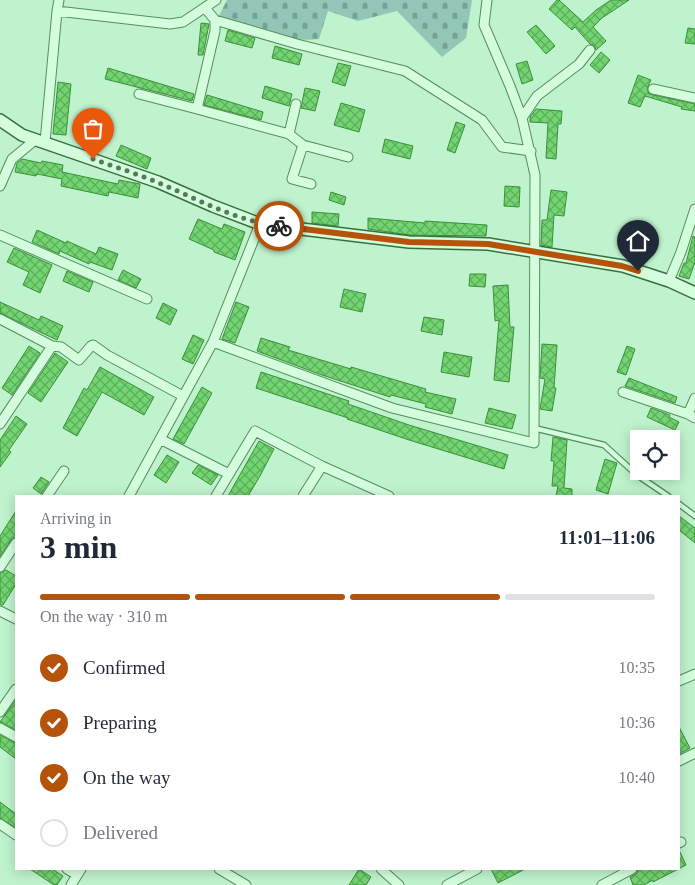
<!DOCTYPE html>
<html lang="en">
<head>
<meta charset="utf-8">
<style>
  :root { --surface:#fff; --page:#f6f6f7; --text:#1f2937; --muted:#747a83; --line:#e0e1e3; --accent:#b45309 }
  body { margin:0; font-family:"Times New Roman",serif; background:var(--page); color:var(--text); height:100vh; display:flex; flex-direction:column; font-size:19px; white-space:nowrap }
  * { box-sizing:border-box; margin:0 }
  p { font-size:16px; color:var(--muted) }
  .icon { flex:none; width:28px; height:28px; fill:none; stroke:currentColor; stroke-width:2; stroke-linecap:round; stroke-linejoin:round }
  .map { position:relative; flex:1; overflow:hidden }
  .side { position:absolute; left:15px; top:495px; width:665px; height:375px; display:flex; flex-direction:column; background:var(--surface); border-radius:0px; box-shadow:0 2px 12px #0003 }
  .side>* { flex:none }
  .buttons { position:absolute; left:630px; top:430px; display:grid; gap:10px }
  .buttons a { display:grid; place-items:center; width:50px; height:50px; border-radius:0px; background:var(--surface); box-shadow:0 2px 12px #0003; font-size:25px }
  .pin { position:absolute; display:grid; place-items:center; width:42px; height:42px; color:#fff; margin:-51px -21px; border-radius:50% 50% 50% 0; rotate:-45deg; box-shadow:0 0 5px #0007 }
  .pin .icon { rotate:45deg }
  .courier { position:absolute; display:grid; place-items:center; width:50px; height:50px; margin:-25px; border:4px solid #b45309; border-radius:50%; background:#fff; color:#222; box-shadow:0 1px 6px #0007 }
  .summary em { font-style:normal; font-weight:700 }
  .summary div { display:flex; flex-direction:column-reverse }
  .summary { display:flex; align-items:center; justify-content:space-between; height:85px; padding:0 25px }
  h1 { font-size:32px; font-weight:700; line-height:38px }
  .bar { display:grid; grid-template-columns:repeat(4,1fr); gap:8px 5px; align-content:center; height:60px; padding:0 25px }
  .bar i { height:6px; border-radius:4px; background:var(--line) }
  .bar .active { background:var(--accent) }
  .bar p { grid-column:span 4 }
  ol { padding:0 25px; list-style:none }
  li { display:flex; align-items:center; gap:15px; height:55px }
  li p { margin-inline-start:auto }
  li .icon { padding:5px; border-radius:50%; background:var(--accent); color:#fff; stroke-width:4 }
  li:last-child { color:var(--muted) }
  li i { width:28px; height:28px; border:2px solid var(--line); border-radius:50% }
  .map>svg:first-child { display:block }
  .cemetery { fill:url(#cemetery-stones) }
  .building { fill:url(#building-cross-hatch); stroke:#3b9038 }
  .lines { fill:none; stroke-linecap:round; stroke-linejoin:round }
  .lane-casing { stroke:#558e5b; stroke-width:7 }
  .street-casing { stroke:#558e5b; stroke-width:11 }
  .secondary-casing { stroke:#38703c; stroke-width:14 }
  .lane { stroke:#d4fdde; stroke-width:4.5 }
  .street { stroke:#d4fdde; stroke-width:9 }
  .secondary { stroke:#d4fdde; stroke-width:11 }
  .done { stroke:#547c5b; stroke-width:5; stroke-dasharray:0 9 }
  .route { stroke:#b45309; stroke-width:6 }
</style>
</head>
<body>
<div class="map">
<svg width="695" height="885" viewBox="0 0 695 885">
  <defs>
    <pattern id="cemetery-stones" width="16" height="16" patternUnits="userSpaceOnUse" patternTransform="scale(1.25)"><rect width="16" height="16" fill="#92c6b6"/><path d="M2 7V4a2 2 0 0 1 4 0v3zM10 15v-3a2 2 0 0 1 4 0v3z" fill="#76a293"/></pattern>
    <pattern id="building-cross-hatch" width="8" height="8" patternUnits="userSpaceOnUse" patternTransform="scale(1.25)"><rect width="8" height="8" fill="#72d571"/><path d="M0 0l8 8M0 8l8-8" fill="none" stroke="#5dae5c"/></pattern>
  </defs>
  <rect width="100%" height="100%" fill="#bff3cd"/>
  <!-- cemetery -->
  <path class="cemetery" d="M227 0H472L466 38 442 57 397 11 358 21 328 11 319 39C285 43 250 29 219 16Z"/>
  <!-- building -->
  <path class="building" d="M557 0H559L583 22 596 10 611 0H629L602 18 593 27 606 41 596 50 594 45 590 44 575 27 572 30 549 9Z
    M201 23 209 24 203 55H198Z
    M536 25 555 46 546 54 527 32Z
    M688 28 695 29V44L685 43Z
    M228 30 255 38 252 48 225 41Z
    M275 46 302 54 299 65 272 58Z
    M601 52 610 60 599 73 590 65Z
    M527 61 533 80 522 84 516 64Z
    M338 63 351 66 345 86 332 82Z
    M108 68 194 94 192 101 105 79Z
    M638 75 651 80 647 88 649 94 695 104V111L681 109 682 107 645 96 640 107 628 103Z
    M58 82 71 84 66 135 53 134Z
    M265 86 292 94 289 106 262 98Z
    M305 88 320 91 315 111 301 108Z
    M207 95 263 112 261 120 204 105Z
    M341 103 365 110 359 132 334 125Z
    M536 109 562 111 561 124H558L556 159 546 158 548 123 530 122V117Z
    M456 122 465 125 455 153 447 150Z
    M385 139 413 146 410 159 382 152Z
    M121 145 151 158 147 169 116 156Z
    M22 159 41 163 42 161 63 165 62 172 118 184 119 180 140 184 138 198 109 192 108 196 61 186 62 179 37 174 36 176 15 172 17 163Z
    M505 186 520 187 519 207 504 206Z
    M551 190 567 192 564 216 554 215 552 247 541 245 542 220H547Z
    M331 192 346 197 344 205 329 200Z
    M312 212 339 214 338 226 312 223Z
    M368 218 425 223V221L487 225 486 236 410 235 368 229Z
    M198 219 222 229 224 224 245 232 235 260 214 252V250L189 239Z
    M37 230 66 243 67 241 96 254 99 247 118 254 112 270 90 262 89 264 60 251 59 254 32 242Z
    M693 236 695 237V262L689 279 679 276 684 263H686Z
    M14 248 52 265 40 293 23 285 29 272 7 262Z
    M123 270 141 279 136 288 118 280Z
    M67 271 93 282 89 292 63 281Z
    M470 274H486L485 287 469 286Z
    M508 285 510 327H514L509 382 494 380 499 320 495 321 493 286Z
    M344 289 366 294 362 312 340 307Z
    M0 302 39 320 41 316 63 326 57 340 0 313Z
    M236 302 249 307 235 343 222 339Z
    M163 303 177 310 170 325 156 318Z
    M424 317 444 320 442 335 421 331Z
    M193 335 204 340 193 364 182 359Z
    M261 338 290 347 288 350 351 369V367L426 389 425 392 456 399 452 414 425 407 426 404 391 395 390 397 322 375 257 351Z
    M542 344 557 345 554 388H556L552 411 540 409 545 379 540 378Z
    M29 346 40 353 12 395 2 388Z
    M627 346 635 349 626 375 617 372Z
    M444 352 472 357 469 377 441 372Z
    M55 353 68 362 41 402 28 393Z
    M100 367 154 397 144 415 102 392 77 436 63 428 84 388 87 390Z
    M261 372 349 401 348 404 409 425 508 455 504 469 409 440 347 419 348 418 256 388Z
    M629 378 677 397 675 403 625 386Z
    M202 387 212 393 184 444 173 439Z
    M489 408 516 415 512 429 485 423Z
    M651 408 670 415 669 417 679 422 675 430 647 417Z
    M16 416 27 424 9 450 11 452 0 467V440Z
    M553 437 567 440 564 488 572 489V496H556L558 486H552L554 461H551Z
    M259 441 274 449 260 476 248 496H228Z
    M167 455 179 462 166 483 154 475Z
    M605 459 617 463 608 494 596 490Z
    M198 465 218 475 211 485 192 473Z
    M41 477 49 482 41 494 33 488Z
    M16 511V537L11 540 0 556V536Z
    M679 516 695 528V543L679 530Z
    M6 570 16 576V584L3 605H0V573Z
    M16 700V730L0 722Z
    M679 727 690 748 679 754Z
    M0 735 16 743V759L0 747Z
    M0 802 16 814V828L0 818Z
    M679 850 686 865 653 882V880L644 885H633L630 877 637 873 638 869H679Z
    M30 869H52L63 876 57 885H54Z
    M359 869 371 877 366 885H349Z
    M491 869H525L498 883Z"/>
  <g class="lines">
    <!-- lane casing -->
    <g class="lane-casing">
      <path id="lane" d="M534 428 604 445 637 475 668 496
        M679 504 695 516"/>
    </g>
    <!-- street casing -->
    <g class="street-casing">
      <path id="street" d="M57 11 170 24 183 22 216 0
        M215 20 297 44 405 71 482 120 502 147 531 151
        M653 89 695 98
        M139 94 197 109 215 31V20L205 8
        M197 109 289 134 296 104
        M522 118 537 96 579 64 590 50
        M289 134 303 145 348 157
        M45 142 57 11 59 0
        M303 145 292 179 311 184
        M0 186 12 159 35 140
        M0 235 147 299
        M669 281 681 252 695 209
        M0 319 52 346 0 424
        M213 342 392 408 534 443 535 175 522 118 510 86 484 25 487 0
        M52 346 61 347 79 360 91 346 93 345 107 355 183 396
        M623 392 688 414
        M695 398 688 414 695 418
        M160 439 229 474
        M322 466 389 496
        M47 496 64 471
        M129 496 213 342 260 224
        M216 496 255 431 322 466 303 496
        M0 567 16 543
        M0 611 16 619
        M679 681 695 674
        M0 712 16 689
        M0 728 16 737
        M679 761 695 753
        M0 824 16 835
        M679 843 681 842
        M67 869 77 875
        M219 869 246 885
        M381 869 399 885
        M71 885 81 869
        M447 885 477 869
        M602 885 632 869"/>
    </g>
    <!-- secondary casing -->
    <g class="secondary-casing">
      <path id="secondary" d="M0 120 22 135 158 182 213 206 260 224 409 242 488 244 623 266 669 281 695 293"/>
    </g>
    <!-- lane -->
    <use href="#lane" class="lane"/>
    <!-- street -->
    <use href="#street" class="street"/>
    <!-- secondary -->
    <use href="#secondary" class="secondary"/>
  </g>
  <g class="lines">
    <!-- done -->
    <path class="done" d="M93 159C115 167 138 174 159 183 198 199 236 221 279 226"/>
    <!-- route -->
    <path class="route" d="M279 226 409 242 488 244 622 266 638 271"/>
  </g>
</svg>
<div class="buttons">
<a><svg class="icon" aria-label="locate" viewBox="0 0 24 24"><circle cx="12" cy="12" r="6"/><path d="M12 2v4M12 18v4M2 12h4M18 12h4"/></svg></a>
</div>
<div class="pin" style="left:93px;top:159px;background:#ea580c"><svg class="icon" aria-label="bag" viewBox="0 0 24 24"><path d="M5 8h14l-1 12H6zM9 8a3 3 0 0 1 6 0"/></svg></div>
<div class="pin" style="left:638px;top:271px;background:#1f2937"><svg class="icon" aria-label="home" viewBox="0 0 24 24"><path d="M3 11l9-7 9 7M6 9v11h12V9"/></svg></div>
<div class="courier" style="left:279px;top:226px"><svg class="icon" aria-label="bike" viewBox="0 0 24 24"><circle cx="6" cy="16" r="4"/><circle cx="18" cy="16" r="4"/><path d="M6 16l4-8h5l3 8M10 8l3 8H6M13 5h3"/></svg></div>
<section class="side">
<div class="summary"><div><h1>3 min</h1><p>Arriving in</p></div><em>11:01–11:06</em></div>
<div class="bar"><i class="active"></i><i class="active"></i><i class="active"></i><i></i><p>On the way · 310 m</p></div>
<ol>
<li><svg class="icon" aria-label="check" viewBox="0 0 24 24"><path d="M5 12l5 5 9-10"/></svg>Confirmed<p>10:35</p></li>
<li><svg class="icon" aria-label="check" viewBox="0 0 24 24"><path d="M5 12l5 5 9-10"/></svg>Preparing<p>10:36</p></li>
<li><svg class="icon" aria-label="check" viewBox="0 0 24 24"><path d="M5 12l5 5 9-10"/></svg>On the way<p>10:40</p></li>
<li><i></i>Delivered</li>
</ol>
</section>
</div>
</body>
</html>
